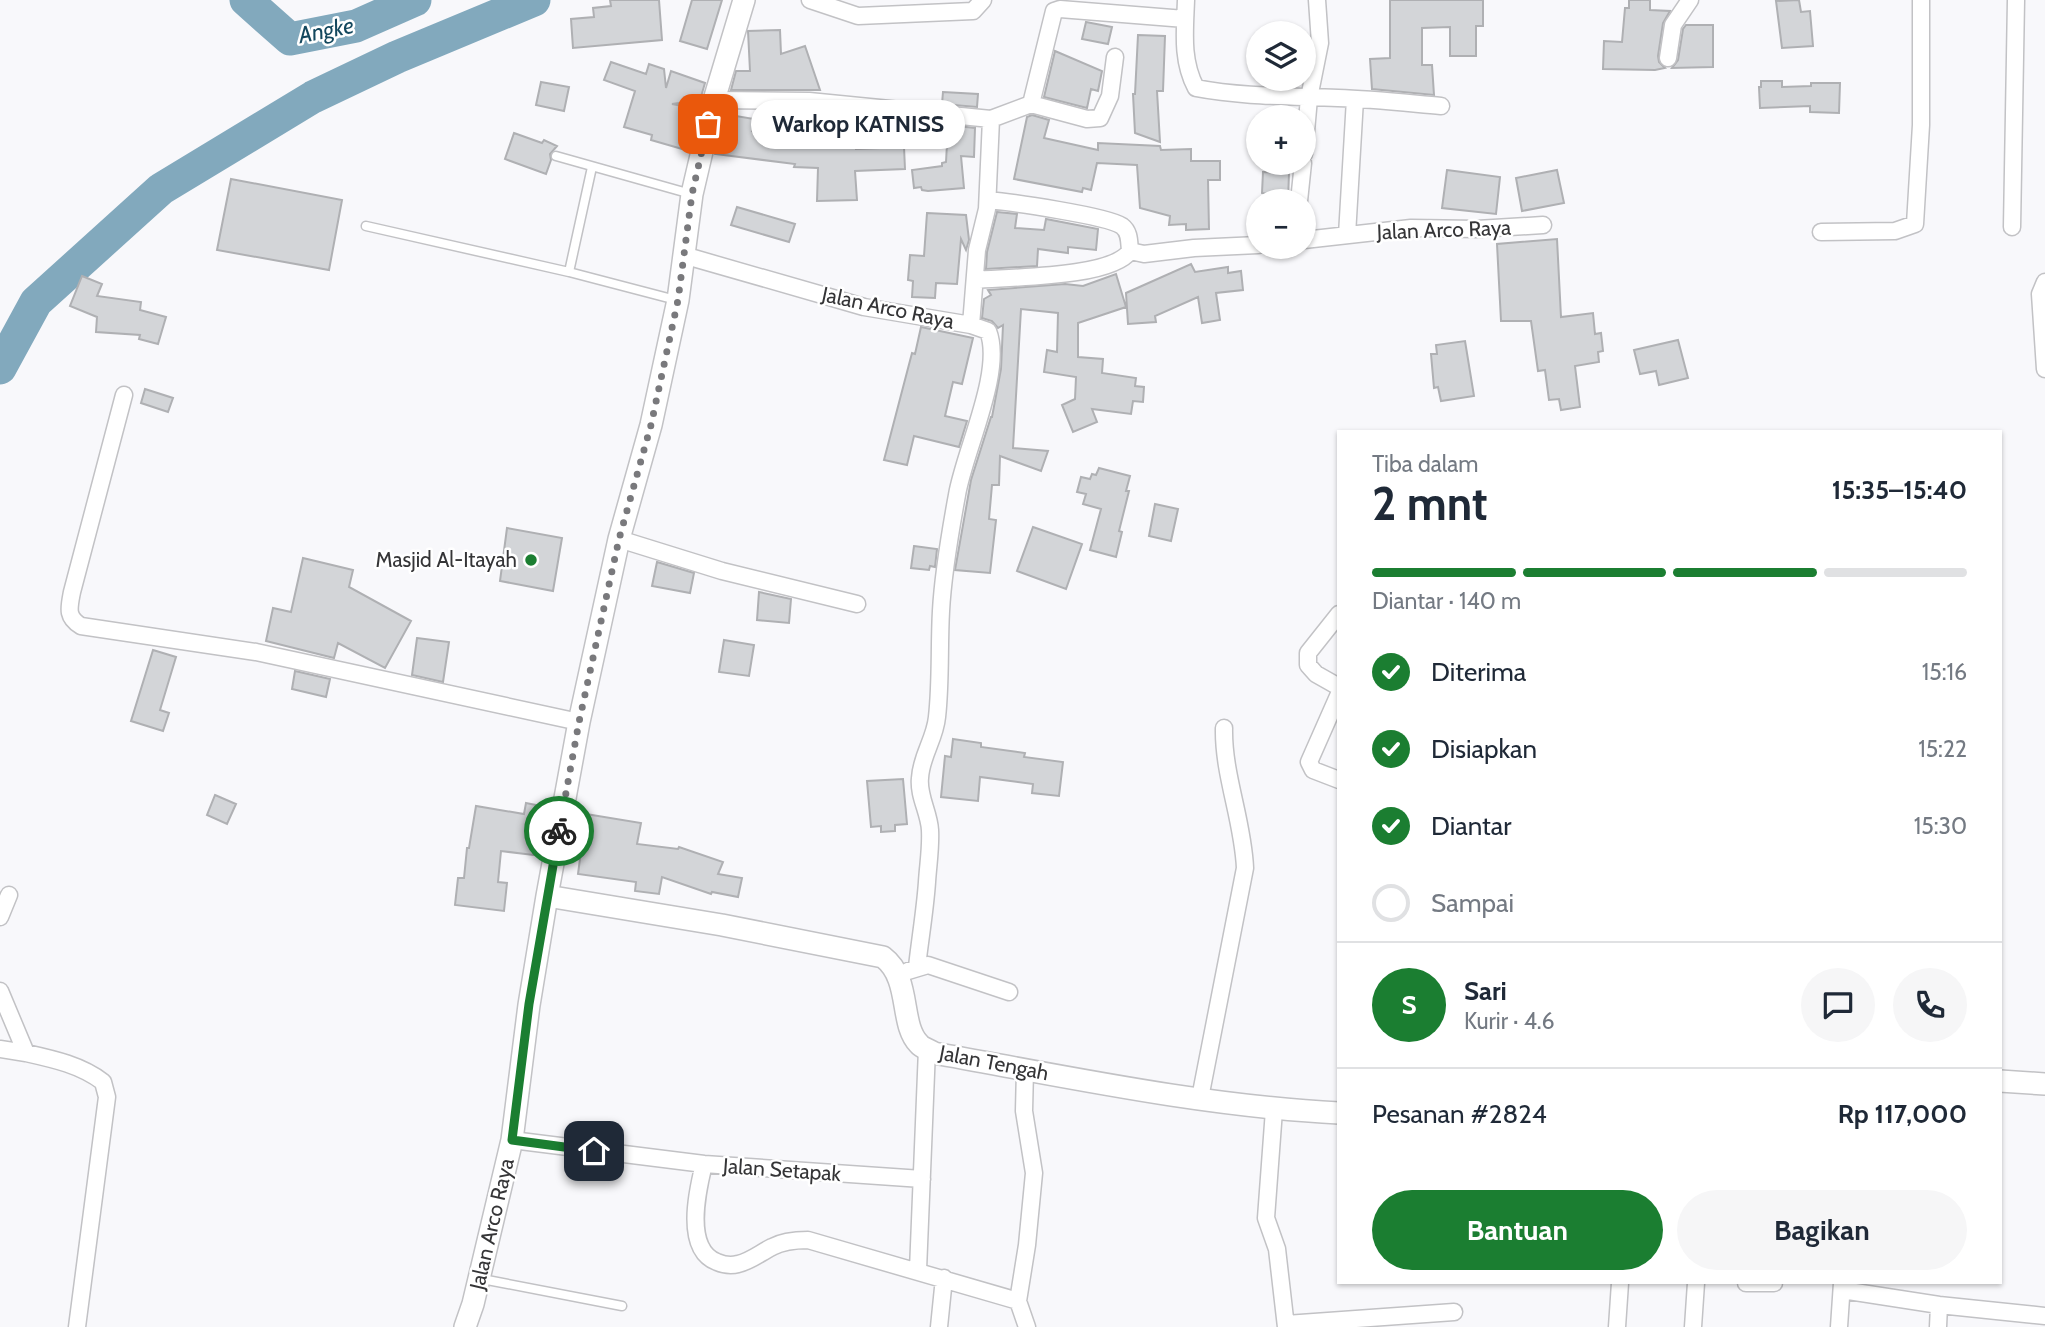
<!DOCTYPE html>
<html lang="id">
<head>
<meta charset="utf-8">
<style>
  :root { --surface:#fff; --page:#f6f6f7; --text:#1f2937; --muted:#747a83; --line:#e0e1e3; --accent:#1b7e31 }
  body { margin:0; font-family:Cabin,sans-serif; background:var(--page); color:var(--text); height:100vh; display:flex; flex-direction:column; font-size:26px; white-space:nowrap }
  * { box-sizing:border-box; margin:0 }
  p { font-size:23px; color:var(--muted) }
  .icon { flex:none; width:38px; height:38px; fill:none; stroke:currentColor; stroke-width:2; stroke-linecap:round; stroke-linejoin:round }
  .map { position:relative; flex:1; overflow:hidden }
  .drawer { position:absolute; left:1337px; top:430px; width:665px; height:854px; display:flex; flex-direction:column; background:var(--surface); border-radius:0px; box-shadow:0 2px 5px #0004 }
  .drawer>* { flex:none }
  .tools { position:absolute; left:1246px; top:21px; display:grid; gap:14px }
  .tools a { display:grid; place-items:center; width:70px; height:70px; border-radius:50%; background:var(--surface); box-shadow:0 2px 5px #0004; font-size:35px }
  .pin { position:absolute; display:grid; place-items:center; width:60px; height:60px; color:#fff; margin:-30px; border-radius:14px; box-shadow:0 4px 10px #0006 }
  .courier { position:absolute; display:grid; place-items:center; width:70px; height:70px; margin:-35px; border:5px solid #1b7e31; border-radius:50%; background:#fff; color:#222; box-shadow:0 2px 9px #0007 }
  .bubble { position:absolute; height:49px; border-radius:24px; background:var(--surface); box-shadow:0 2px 5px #0004; font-size:23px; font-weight:700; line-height:49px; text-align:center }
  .overview em { font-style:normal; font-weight:700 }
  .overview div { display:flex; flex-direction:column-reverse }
  .overview { display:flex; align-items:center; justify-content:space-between; height:119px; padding:0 35px }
  h1 { font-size:46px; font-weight:700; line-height:52px }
  .bar { display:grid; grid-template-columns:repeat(4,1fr); gap:10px 7px; align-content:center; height:84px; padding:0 35px }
  .bar i { height:9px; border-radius:5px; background:var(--line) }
  .bar .active { background:var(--accent) }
  .bar p { grid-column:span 4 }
  .line { display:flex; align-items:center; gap:18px; padding:0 35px; border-top:2px solid var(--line) }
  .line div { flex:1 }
  .round { display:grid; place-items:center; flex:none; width:74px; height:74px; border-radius:37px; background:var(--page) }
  ol { padding:0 35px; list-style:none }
  li { display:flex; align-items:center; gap:21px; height:77px }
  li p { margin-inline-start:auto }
  li .icon { padding:7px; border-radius:50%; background:var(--accent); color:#fff; stroke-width:4 }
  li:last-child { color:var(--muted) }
  li i { width:38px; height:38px; border:4px solid var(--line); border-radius:50% }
  .primary-button { display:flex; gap:14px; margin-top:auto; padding:14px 35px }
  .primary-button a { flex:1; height:80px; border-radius:42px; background:var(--accent); color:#fff; font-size:28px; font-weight:700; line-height:80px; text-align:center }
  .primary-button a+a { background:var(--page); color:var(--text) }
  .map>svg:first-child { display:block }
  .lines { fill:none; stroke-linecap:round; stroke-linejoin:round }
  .river { stroke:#82a9bd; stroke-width:33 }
  .building { fill:#d3d5d8; stroke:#afb0b3; stroke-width:2 }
  .service-casing { stroke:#c2c2c5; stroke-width:11 }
  .minor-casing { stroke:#c2c2c5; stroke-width:19 }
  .secondary-casing { stroke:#c2c2c5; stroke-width:24 }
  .service { stroke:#fff; stroke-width:8 }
  .minor { stroke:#fff; stroke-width:16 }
  .secondary { stroke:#fff; stroke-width:21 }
  .done { stroke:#79797c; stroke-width:7; stroke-dasharray:0 12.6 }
  .route { stroke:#1b7e31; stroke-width:9 }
  .poi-dot { fill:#1b7e31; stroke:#fff; stroke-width:2.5 }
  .labels { text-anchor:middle; stroke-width:5; stroke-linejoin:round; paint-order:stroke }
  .street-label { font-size:21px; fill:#353537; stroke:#fff }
  .poi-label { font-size:21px; fill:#353537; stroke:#fff; text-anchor:end }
  .water-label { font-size:23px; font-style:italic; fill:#14485e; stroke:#fff }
</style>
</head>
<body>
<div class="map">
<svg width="2045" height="1327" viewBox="0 0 2045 1327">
  <rect width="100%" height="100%" fill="#f8f8fb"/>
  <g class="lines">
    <!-- river -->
    <path class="river" d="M246 0 290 39 356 26 415 0
      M0 368 36 302 161 189 313 97 397 57 534 0"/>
  </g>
  <!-- building -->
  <path class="building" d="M610 0H659L662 40 573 48 571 19 594 17 593 8 611 6Z
    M692 0H722L707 49 680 41Z
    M1390 0H1483V26H1476V56H1450V27L1422 28V65H1432L1434 95 1372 89 1370 59 1390 58Z
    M1629 0H1650V10L1670 11 1663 23 1658 56 1659 62 1665 68 1655 70 1603 69 1604 41 1622 42 1625 8H1629Z
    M1799 0 1801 12 1810 11 1813 46 1782 48 1776 1Z
    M1086 22 1112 27 1108 44 1082 39Z
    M1686 25H1713V67L1672 68 1678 60 1683 29Z
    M780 30 781 54 805 46 820 90H731L736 71H750L748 31Z
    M1138 35 1165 36 1163 91H1157L1160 142 1135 133 1133 94H1135Z
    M1055 51 1102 71 1098 91 1091 89 1087 108 1044 97Z
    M611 62 646 74 649 64 664 69 666 88 671 71 705 83 700 100 672 104 698 109 689 151 651 140 652 135 624 127 635 91 604 80Z
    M1761 81H1782V87L1811 86V83H1840L1839 113 1810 112V106L1760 108 1759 87H1761Z
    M541 82 569 87 564 111 536 105Z
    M943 92 978 94 977 107 942 104Z
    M724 114 754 119 752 131 781 134V137L818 140 819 128 856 129V149L904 147 905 169 855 171 857 200 817 201 818 168 794 167 795 164 715 154Z
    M1032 115 1049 120 1044 138 1098 150V143L1160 146 1161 150 1191 149V161H1220V180H1208L1209 229 1186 230V224L1169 225 1170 216 1140 208 1137 165 1097 163 1091 190 1083 188 1082 192 1014 179 1027 117Z
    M948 125 975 128 974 157 961 156 964 188 928 191 922 190 921 187 914 188 912 170 942 166V163L946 162Z
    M514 133 542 143 544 140 557 146 550 154 551 160 546 174 505 159Z
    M1447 170 1500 177 1496 214 1442 208Z
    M1557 170 1564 203 1522 211 1516 178Z
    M1263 172 1289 173 1288 201H1267V194L1262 193Z
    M231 179 342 200 329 270 217 250Z
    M737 207 795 224 789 242 731 225Z
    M997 212 1017 214 1015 228 1044 230 1046 219 1098 229 1096 250 1068 247V253L1038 249 1037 266 986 269 987 252Z
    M927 213 966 215 969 240 966 250 961 239 957 284 936 283 935 298 912 297 913 281 908 280 910 255 924 256Z
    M1557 239 1561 317 1593 313 1595 334 1601 333 1603 351 1598 352 1599 362 1575 366 1580 407 1561 410 1559 399 1549 400 1545 370 1538 371 1531 321H1501L1497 244Z
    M1191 264 1195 272 1228 267V273L1241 271 1243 290 1216 293 1220 320 1202 323 1198 297 1155 316 1156 322 1128 324 1126 293Z
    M1116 274 1126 307 1078 323V357L1103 359 1102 373 1136 378 1135 386 1144 387 1143 402 1133 401 1131 414 1092 409 1097 422 1073 432 1062 405 1075 399 1076 377 1044 372 1047 350 1057 352 1058 313 1021 309 1013 448 1048 451 1041 471 1000 456 999 485H992L989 519 996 520 990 573 955 570 971 480 991 417H992L1001 369 1003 325 998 328 992 321 982 318 984 299 991 295 988 290 1065 284 1083 286Z
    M82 276 102 284 97 296 141 302 140 310 166 317 158 344 139 339 140 335 96 332 97 317 70 306Z
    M921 327 973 338 962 384 953 382 945 416 967 421 959 447 914 436 907 465 884 460 912 353 915 354Z
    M1678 340 1688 378 1659 385 1656 371 1640 374 1634 350Z
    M1465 341 1474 396 1441 401 1438 387 1434 388 1431 354H1437L1436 345Z
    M145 389 173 398 168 412 141 403Z
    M1099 468 1130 476 1126 491H1129L1119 531 1122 532 1116 557 1090 550 1101 509 1083 504 1086 494 1077 492 1081 477 1090 479 1092 474 1096 475Z
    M1155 504 1178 509 1171 541 1149 536Z
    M1033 527 1082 544 1066 589 1017 571Z
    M507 528 562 538 553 591 500 581Z
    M914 546 937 549 935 567 930 566 929 570 911 568Z
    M303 558 353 570 349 587 411 621 385 668 338 643 334 658 266 641 273 608 291 612Z
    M657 562 694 573 690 593 652 586Z
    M759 592 791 599 789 623 757 620Z
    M417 638 449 642 443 682 412 675Z
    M724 640 754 645 749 676 719 672Z
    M153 650 176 657 160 710 169 713 163 731 131 721Z
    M295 671 330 679 326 697 292 689Z
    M953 739 981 743V747L1025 753 1024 757 1063 762 1059 796 1032 793 1033 784 980 777 978 801 941 797 945 756 951 757Z
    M903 779 907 824 895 825V831L881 832V826L871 827 867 781Z
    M215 795 236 804 227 824 207 815Z
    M526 803 546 807 542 828 536 827 533 855 501 851 498 882 507 883 504 911 455 905 458 878H464L467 848H469L476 806 524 814Z
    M586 814 641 823 637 844 678 849 679 847 723 862 718 874 742 878 738 897 712 892 711 894 662 877 659 894 635 891 636 882 578 874Z"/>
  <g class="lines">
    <!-- service casing -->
    <g class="service-casing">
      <path id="service" d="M556 156 691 194
        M366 226 569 272 676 300
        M569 272 592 167
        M482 1279 622 1306"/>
    </g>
    <!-- minor casing -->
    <g class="minor-casing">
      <path id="minor" d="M810 0 858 16 973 11 983 0
        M1186 0C1185 30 1181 60 1196 88 1243 97 1291 96 1338 98 1372 99 1407 103 1441 106
        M1668 58 1673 25 1690 0
        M714 100 809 101 991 119 1031 104 1054 11 1060 9 1185 19
        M1031 104 1087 119 1100 118 1110 96 1115 57
        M1304 154 1309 98 1320 43 1317 0
        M988 200C1010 202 1108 216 1122 226 1130 232 1129 242 1130 251L1144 254 1194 248 1258 245
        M1299 201 1303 163
        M2012 227 2016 0
        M1821 232 1895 231 1915 224 1921 125V0
        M1347 235 1355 99
        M1304 240 1411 228 1477 229 1543 225
        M683 255 864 307 971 325 977 250 987 209 991 119
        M975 280C1009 277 1112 278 1130 251
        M2045 282 2040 294 2045 369
        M124 395 72 592C69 608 66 617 81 626L256 652 579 722
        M619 539 722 571 857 604
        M1339 614 1308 653V665L1316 674 1339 687
        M1339 694 1309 762 1313 770 1339 780
        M0 917 9 895
        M917 967C920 939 925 911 927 882 928 865 931 848 930 830 929 812 918 796 920 778 921 756 935 739 937 717 941 682 939 646 941 611 943 573 950 533 957 495 964 452 1004 371 988 331L971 325
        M908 971 928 965 1009 992
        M0 991 26 1053C53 1059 81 1065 103 1082L107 1097 77 1327
        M0 1049 26 1053
        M1025 1069 1024 1111 1034 1173 1027 1245 1018 1301 1027 1327
        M1200 1098 1245 868C1243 820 1223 775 1224 728
        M1274 1110 1266 1218 1277 1249 1286 1327
        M512 1140 704 1164 922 1179
        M704 1164C697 1192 684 1249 717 1262 724 1265 731 1266 738 1264 751 1261 760 1253 772 1247 783 1241 796 1240 808 1240L1018 1301
        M918 1270 927 1049
        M1746 1283H1774
        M1842 1290 1939 1305 2045 1316
        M1286 1324 1454 1312
        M939 1327 944 1278
        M1617 1327 1620 1283
        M1693 1327 1696 1283
        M1839 1327 1842 1283
        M1938 1327 1939 1305"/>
    </g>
    <!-- secondary casing -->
    <g class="secondary-casing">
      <path id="secondary" d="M547 896 722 925 883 957C912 979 899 1024 919 1044 922 1048 930 1050 934 1053 1068 1077 1203 1106 1339 1113
        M2000 1081 2045 1084
        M465 1327 473 1304 512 1140 529 1005 547 896 579 722 619 539 651 425 678 300 692 194 714 100 744 0"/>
    </g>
    <!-- service -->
    <use href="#service" class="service"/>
    <!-- minor -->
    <use href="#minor" class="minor"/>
    <!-- secondary -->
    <use href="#secondary" class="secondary"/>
  </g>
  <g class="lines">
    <!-- done -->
    <path class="done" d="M559 831 579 722 619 539 651 425 678 300 692 194 708 124"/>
    <!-- route -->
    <path class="route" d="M559 831 529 1004 512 1140 594 1151"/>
  </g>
  <!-- markers -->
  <circle class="poi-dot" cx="531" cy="560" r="7"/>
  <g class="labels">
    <!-- street labels -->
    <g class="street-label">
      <text transform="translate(1444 230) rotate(-2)" y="7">Jalan Arco Raya</text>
      <text transform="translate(888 308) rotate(12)" y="7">Jalan Arco Raya</text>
      <text transform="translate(994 1063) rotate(11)" y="7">Jalan Tengah</text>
      <text transform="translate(782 1170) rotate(4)" y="7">Jalan Setapak</text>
      <text transform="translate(492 1224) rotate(-77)" y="7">Jalan Arco Raya</text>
    </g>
    <!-- poi labels -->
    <g class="poi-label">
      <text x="517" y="567">Masjid Al-Itayah</text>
    </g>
    <!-- water labels -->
    <g class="water-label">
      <text transform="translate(326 30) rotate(-11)" y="8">Angke</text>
    </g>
  </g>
</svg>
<div class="tools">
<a><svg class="icon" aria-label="layers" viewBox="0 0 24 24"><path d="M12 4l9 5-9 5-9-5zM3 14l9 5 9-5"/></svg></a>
<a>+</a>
<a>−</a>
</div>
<div class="pin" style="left:708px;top:124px;background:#ea580c"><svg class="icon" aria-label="bag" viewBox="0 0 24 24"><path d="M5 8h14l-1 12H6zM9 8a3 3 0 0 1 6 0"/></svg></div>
<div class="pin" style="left:594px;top:1151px;background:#1f2937"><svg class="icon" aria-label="home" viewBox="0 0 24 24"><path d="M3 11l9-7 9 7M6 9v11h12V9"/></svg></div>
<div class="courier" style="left:559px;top:831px"><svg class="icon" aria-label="bike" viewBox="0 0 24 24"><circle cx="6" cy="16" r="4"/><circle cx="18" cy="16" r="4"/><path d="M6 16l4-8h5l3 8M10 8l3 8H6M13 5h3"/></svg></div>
<div class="bubble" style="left:751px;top:100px;width:214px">Warkop KATNISS</div>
<section class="drawer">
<div class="overview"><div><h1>2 mnt</h1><p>Tiba dalam</p></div><em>15:35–15:40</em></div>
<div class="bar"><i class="active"></i><i class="active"></i><i class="active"></i><i></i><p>Diantar · 140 m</p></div>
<ol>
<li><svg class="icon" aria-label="check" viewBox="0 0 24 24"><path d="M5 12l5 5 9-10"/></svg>Diterima<p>15:16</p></li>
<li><svg class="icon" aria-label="check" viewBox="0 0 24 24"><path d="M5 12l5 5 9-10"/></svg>Disiapkan<p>15:22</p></li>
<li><svg class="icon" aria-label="check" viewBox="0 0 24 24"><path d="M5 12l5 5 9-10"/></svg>Diantar<p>15:30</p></li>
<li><i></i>Sampai</li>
</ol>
<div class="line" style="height:126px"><b class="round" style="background:var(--accent);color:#fff">S</b><div><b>Sari</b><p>Kurir · 4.6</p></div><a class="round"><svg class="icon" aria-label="chat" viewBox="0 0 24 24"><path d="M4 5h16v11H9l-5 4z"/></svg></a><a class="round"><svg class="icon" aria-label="phone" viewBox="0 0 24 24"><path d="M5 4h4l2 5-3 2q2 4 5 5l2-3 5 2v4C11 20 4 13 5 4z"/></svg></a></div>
<div class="line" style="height:91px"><div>Pesanan #2824</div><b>Rp 117,000</b></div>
<div class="primary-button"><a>Bantuan</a><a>Bagikan</a></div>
</section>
</div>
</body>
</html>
